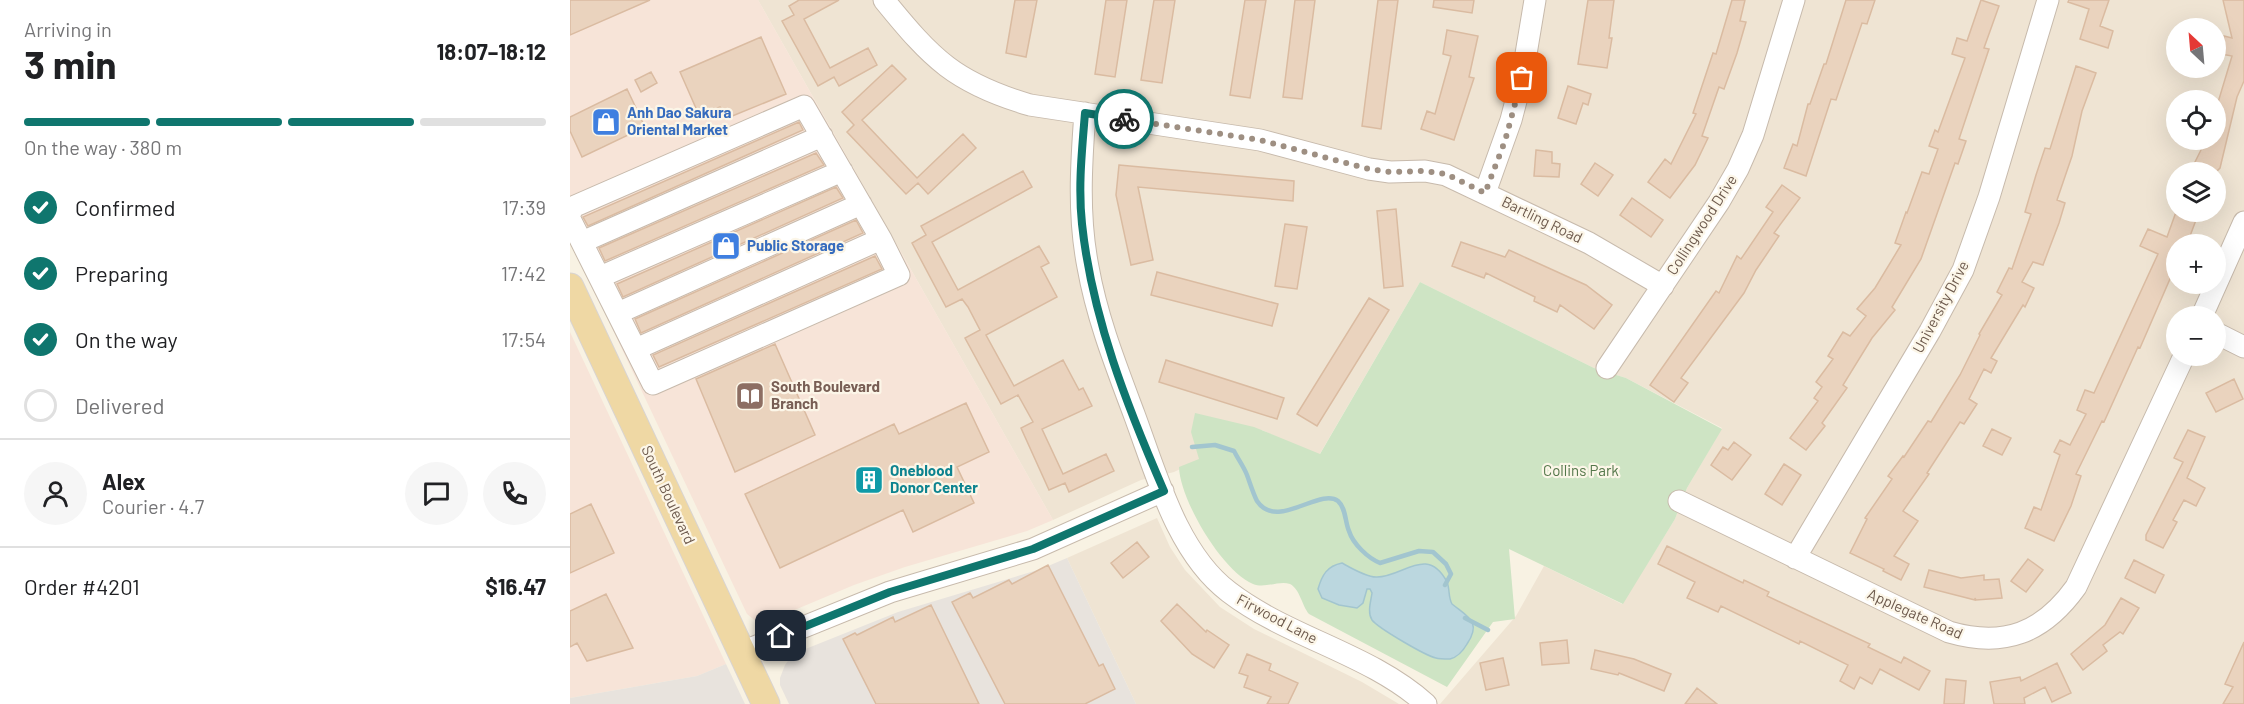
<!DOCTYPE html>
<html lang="en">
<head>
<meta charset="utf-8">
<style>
  :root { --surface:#fff; --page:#f6f6f6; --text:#202124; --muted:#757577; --line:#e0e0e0; --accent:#0f766e }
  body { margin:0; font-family:Barlow,sans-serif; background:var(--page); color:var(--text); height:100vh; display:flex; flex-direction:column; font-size:22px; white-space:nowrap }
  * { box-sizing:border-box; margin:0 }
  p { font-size:20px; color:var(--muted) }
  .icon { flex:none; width:33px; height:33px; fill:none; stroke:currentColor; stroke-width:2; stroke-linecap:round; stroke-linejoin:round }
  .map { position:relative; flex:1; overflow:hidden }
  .details { display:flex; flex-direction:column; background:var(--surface); width:570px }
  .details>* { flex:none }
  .needle { width:39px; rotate:334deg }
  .controls { position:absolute; left:1596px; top:18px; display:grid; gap:12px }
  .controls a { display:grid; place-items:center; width:60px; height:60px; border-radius:50%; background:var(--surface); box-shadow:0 6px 24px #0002; font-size:30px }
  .pin { position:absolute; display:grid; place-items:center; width:51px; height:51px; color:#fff; margin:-26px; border-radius:12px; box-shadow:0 3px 9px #0006 }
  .courier { position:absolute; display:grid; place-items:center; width:60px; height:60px; margin:-30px; border:4px solid #0f766e; border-radius:50%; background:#fff; color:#222; box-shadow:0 2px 8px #0007 }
  .summary em { font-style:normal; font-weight:700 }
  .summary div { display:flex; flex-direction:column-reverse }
  .summary { display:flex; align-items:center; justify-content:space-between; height:102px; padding:0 24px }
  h1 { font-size:39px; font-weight:700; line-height:45px }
  .bar { display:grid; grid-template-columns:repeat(4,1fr); gap:9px 6px; align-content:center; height:72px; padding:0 24px }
  .bar i { height:8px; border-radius:4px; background:var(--line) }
  .bar .active { background:var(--accent) }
  .bar p { grid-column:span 4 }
  .line { display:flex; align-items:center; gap:15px; padding:0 24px; border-top:2px solid var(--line) }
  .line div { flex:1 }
  .round { display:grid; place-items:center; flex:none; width:63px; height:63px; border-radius:32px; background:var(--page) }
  ol { padding:0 24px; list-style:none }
  li { display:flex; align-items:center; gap:18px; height:66px }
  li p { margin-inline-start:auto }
  li .icon { padding:6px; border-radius:50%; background:var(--accent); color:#fff; stroke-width:4 }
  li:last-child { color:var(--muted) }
  li i { width:33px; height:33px; border:3px solid var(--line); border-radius:50% }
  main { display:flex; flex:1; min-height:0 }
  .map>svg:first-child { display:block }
  .residential { fill:#efe4d3; fill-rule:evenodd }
  .commercial { fill:#f7e4d8 }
  .industrial { fill:#e8e3dd }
  .green { fill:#cee4c4 }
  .water { fill:#bbd7df; stroke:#a2c5cf; stroke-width:1.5 }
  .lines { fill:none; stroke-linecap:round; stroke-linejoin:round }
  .stream { stroke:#a2c5cf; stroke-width:4.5 }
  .building { fill:#ead3be; stroke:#dabba1; stroke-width:1.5 }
  .minor-casing { stroke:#c7baac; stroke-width:23 }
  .major-casing { stroke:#d9d4d1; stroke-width:29 }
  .minor { stroke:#fff; stroke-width:21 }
  .major { stroke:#efd8a4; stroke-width:27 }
  .done { stroke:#9e8f82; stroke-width:6; stroke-dasharray:0 10.8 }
  .route { stroke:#0f766e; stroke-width:8 }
  .labels { text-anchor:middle; stroke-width:4.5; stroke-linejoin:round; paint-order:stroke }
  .shop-label { font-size:15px; font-weight:bold; fill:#366cbe; stroke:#fcf6e8; text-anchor:start }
  .street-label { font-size:15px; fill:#6d5a4d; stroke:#fcf6e8 }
  .education-label { font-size:15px; font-weight:bold; fill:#785e54; stroke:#fcf6e8; text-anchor:start }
  .culture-label { font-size:15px; font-weight:bold; fill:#0d838f; stroke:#fcf6e8; text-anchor:start }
  .park-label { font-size:15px; fill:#54774a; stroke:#fcf6e8 }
</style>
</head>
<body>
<main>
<section class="details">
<div class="summary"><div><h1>3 min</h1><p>Arriving in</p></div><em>18:07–18:12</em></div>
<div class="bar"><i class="active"></i><i class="active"></i><i class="active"></i><i></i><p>On the way · 380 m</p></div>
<ol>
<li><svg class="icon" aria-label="check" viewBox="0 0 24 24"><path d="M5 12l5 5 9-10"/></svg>Confirmed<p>17:39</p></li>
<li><svg class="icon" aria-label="check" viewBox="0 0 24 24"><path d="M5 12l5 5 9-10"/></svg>Preparing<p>17:42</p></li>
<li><svg class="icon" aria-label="check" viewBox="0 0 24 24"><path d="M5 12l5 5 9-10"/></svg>On the way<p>17:54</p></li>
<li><i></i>Delivered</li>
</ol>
<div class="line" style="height:108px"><a class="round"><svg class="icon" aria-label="person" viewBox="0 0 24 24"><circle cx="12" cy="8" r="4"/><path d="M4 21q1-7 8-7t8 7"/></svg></a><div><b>Alex</b><p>Courier · 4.7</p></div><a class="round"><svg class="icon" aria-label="chat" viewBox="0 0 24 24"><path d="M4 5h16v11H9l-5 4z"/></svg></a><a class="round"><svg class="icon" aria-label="phone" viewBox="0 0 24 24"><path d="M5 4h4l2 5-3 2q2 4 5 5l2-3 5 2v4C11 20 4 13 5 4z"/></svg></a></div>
<div class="line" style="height:78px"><div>Order #4201</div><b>$16.47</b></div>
</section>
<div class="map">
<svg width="1674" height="704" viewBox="0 0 1674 704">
  <rect width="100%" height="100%" fill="#f8f2e3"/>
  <!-- residential -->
  <path class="residential" d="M188 0H1674V704H870L946 616 974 566 1052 604 1105 519 1117 488 1152 428 1056 378 1024 368 850 282 748 457 692 430 604 472 571 480 483 520ZM1606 28H1646V68H1606ZM1606 100H1646V140H1606ZM1606 172H1646V212H1606ZM1606 244H1646V284H1606ZM1606 316H1646V356H1606Z
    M587 518 600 547 615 570 650 607 684 629 792 682 829 704H566L497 558Z"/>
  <!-- commercial -->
  <path class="commercial" d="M0 0H188L483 520 457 531 335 567 284 585 196 622H187L177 614 0 239Z
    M0 332 156 664 127 676 0 698Z"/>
  <!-- industrial -->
  <path class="industrial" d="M497 558 566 704H219L210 685V678L215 665 223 654 328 612 471 569Z
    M156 664 175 704H0V698L127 676Z"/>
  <!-- green -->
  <path class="green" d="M850 282 1024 368 1056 378 1152 429 1117 488 1105 519 1053 604 939 549 945 619 923 622 877 687 739 614C732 606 730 589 720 584 709 580 695 589 683 584 652 571 610 500 609 467L629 459 621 432 625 413 684 427 750 454Z"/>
  <!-- water -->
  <path class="water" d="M772 563C781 568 796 577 806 577 832 578 857 544 877 582 880 589 878 597 882 604 898 617 912 622 897 644 893 651 888 657 880 659 877 659 869 659 866 658 856 656 808 628 802 620 797 612 801 601 802 593L800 589H797L793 603 787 608 769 605 752 598 748 589C752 575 757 566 772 563Z"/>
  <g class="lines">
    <!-- stream -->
    <path class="stream" d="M622 447 645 445 664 451C668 459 674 467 677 475 680 483 683 493 687 501 707 531 750 487 768 501 776 508 775 522 779 531 783 544 798 558 810 563L849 551 863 552 876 564 881 574 875 585
      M895 618 918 630"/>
  </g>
  <!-- building -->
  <path class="building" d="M0 0H80L0 35Z
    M229 0H269L234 19 260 68 298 48 307 65 269 86 264 77 248 86 212 21 224 15 219 6Z
    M445 0H467L456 57 436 53Z
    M536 0H557L545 77 525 74Z
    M584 0H605L592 83 571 80Z
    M675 0H696L680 98 660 95Z
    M725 0H745L732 99 713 97Z
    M808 0H828L811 129 792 126Z
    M864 0H904L902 13 863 7Z
    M1018 0H1044L1039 38H1042L1037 68 1008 64Z
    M1162 0H1175L1170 21 1176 22 1167 53 1154 89 1149 87 1132 136 1138 138 1125 165 1100 198 1078 182 1095 159 1101 164 1126 114 1123 113 1143 53 1146 54Z
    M1276 0H1305L1297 24 1292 23 1266 100 1261 99 1236 176 1214 168 1223 144 1227 146 1238 104H1240L1254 64H1256Z
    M1411 0 1429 6 1414 48 1419 49 1389 139 1396 141 1388 164 1385 163 1351 259 1322 307 1325 310 1302 338 1273 385 1277 388 1252 423 1255 426 1236 450 1220 438 1248 401 1244 398 1252 387 1246 382 1263 359 1258 356 1273 332 1280 336 1296 316 1287 309 1305 288 1331 245 1325 243 1336 212 1337 213 1352 172 1359 174 1368 149 1359 146 1365 130 1368 132 1395 58 1382 54 1387 38 1397 41Z
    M1499 0H1539L1530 26 1543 31 1538 48 1510 39 1519 9 1498 2Z
    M1653 0H1674V81L1667 97 1650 168 1646 172H1620L1636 140H1646V109L1662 56 1651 54 1654 36 1662 38Z
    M877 30 908 36 899 77 904 78 884 140 851 129 857 111 865 114 881 56 873 54Z
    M191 37 216 94 155 119 150 107 129 115 110 72Z
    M322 65 336 79 292 120 347 178 393 134 406 148 358 194 348 183 336 194 277 132 284 125 272 112Z
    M1506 66 1526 73 1512 111 1502 156 1487 200 1495 203 1489 223 1473 265 1463 262 1452 282 1464 288 1455 307 1453 305 1421 358 1427 361 1421 373 1414 369 1399 399 1407 404 1394 424 1390 422 1357 473 1359 474 1333 511 1348 521 1324 556 1339 564 1331 580 1313 571 1314 569 1280 553 1297 519 1295 518 1322 479 1318 476 1333 456 1334 457 1358 421 1361 422 1390 375 1410 335 1409 334 1432 295 1427 292 1439 268 1442 269 1461 214 1455 212 1466 175 1475 148 1480 149Z
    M81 72 87 83 71 92 65 80Z
    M998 86 1021 94 1018 105 1013 103 1006 124 988 118Z
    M57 89 75 127 12 157 0 131V117Z
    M229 122 233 130 18 226 13 217Z
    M966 150 982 152V163L990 164 989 177 964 176Z
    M246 153 254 165 35 261 29 248Z
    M1025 163 1043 175 1028 196 1011 184Z
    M549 165 724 181 723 201 568 187 583 260 561 265 546 195Z
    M453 171 462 187 362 242 388 290 469 246 479 263 471 267 487 297 416 335 444 386 493 360 509 390 513 388 522 406 472 429 493 474 536 454 544 471 499 492 495 483 479 490 451 428 463 422 448 395 431 404 395 338 410 330 398 307 392 299 376 307 342 243 356 235 351 226Z
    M1212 185 1230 198 1204 233 1209 236 1186 270 1174 293 1111 378 1118 383 1104 402 1080 385 1146 291 1149 293 1167 256 1171 259 1203 212 1196 207Z
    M266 187 273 198 53 297 47 284Z
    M1062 198 1093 220 1081 237 1050 215Z
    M826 209 833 286 814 288 807 211Z
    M1606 212H1629L1617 244H1606V265L1570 348 1568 347 1534 422 1532 421 1506 474 1511 476 1501 506 1484 541 1455 528 1464 507 1471 510 1490 455 1484 452 1490 440 1500 445 1516 414 1507 410 1515 390 1524 393 1588 254 1570 246 1578 229 1597 237Z
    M286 220 293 233 71 333 65 319Z
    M715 224 737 227 727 289 705 286Z
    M891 242 935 257 939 250 1016 285 1042 305 1024 329 990 305 987 312 964 301 965 297 916 273 914 278 882 266Z
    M305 256 312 269 89 367 83 355Z
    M587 272 708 304 702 326 581 295Z
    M799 298 819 310 747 426 727 414Z
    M205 344 245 435 165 472 126 379Z
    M596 360 714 398 707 419 589 382Z
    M1664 379 1673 399 1646 412 1636 393Z
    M396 403 419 452 387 467 404 503 343 532 333 510 210 568 175 494 324 424 329 434Z
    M1422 429 1441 438 1432 455 1413 446Z
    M1618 430 1635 437 1617 478 1635 488 1626 506 1614 500 1603 520 1607 522 1593 548 1576 540V535L1613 462 1604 458Z
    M1164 442 1181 455 1162 480 1141 465 1153 447 1158 450Z
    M1214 464 1231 475 1212 505 1195 494Z
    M21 504 44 553 0 573V514Z
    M567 542 579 557 553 578 541 563Z
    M1097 546 1173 583 1174 580 1199 592 1197 596 1300 644 1298 647 1331 663 1334 657 1360 671 1349 690 1310 669 1302 684 1290 677 1284 689 1270 681 1278 665 1230 641 1229 644 1151 606 1148 612 1117 598 1125 582 1088 564Z
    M1458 559 1473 570 1456 592 1441 581Z
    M1564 560 1594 575 1585 593 1555 578Z
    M478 565 529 666 533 664 545 689 515 704H435L382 602 400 593 403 598 439 580 442 584Z
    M1359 570 1391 578 1414 575V580L1429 579 1432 598 1406 600 1405 598V600L1354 587Z
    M36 594 63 648 17 661 7 643 0 647V611Z
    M1551 598 1569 608 1553 634 1550 632 1533 645 1537 651 1513 670 1501 654 1535 625Z
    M607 604 636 632 637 630 659 645 644 668 622 654 591 621Z
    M361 605 409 704H306L273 639 285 633 287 635 323 617 325 622Z
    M997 640 999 663 972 665 970 643Z
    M1674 642V704H1653L1663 687 1655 684Z
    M1025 650 1064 659 1101 674 1094 691 1049 673 1048 675 1021 669Z
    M677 654 701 664 699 670 728 683 718 704H697L701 697 674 687 678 676 669 673Z
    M933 658 939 685 916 690 910 663Z
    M1487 663 1501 693 1482 702 1475 687 1454 698 1455 704H1424L1420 682 1450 677 1451 681Z
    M1376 679 1396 681 1394 704H1374Z
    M1127 688 1147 704H1115Z"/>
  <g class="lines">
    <!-- minor casing -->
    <g class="minor-casing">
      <path id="minor" d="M314 0C362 59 385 83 460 105L690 140 799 169 820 172 855 171 876 175 1019 243 1093 286
        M515 113C511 165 508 216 518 267 527 318 546 366 564 414 586 473 607 553 659 592 719 638 799 653 856 704
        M915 193 941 120 952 78 965 0
        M0 214 3 207 234 106 311 239 329 275 83 384 0 219
        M12 242 252 136
        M30 277 272 171
        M48 313 291 204
        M1632 316 1674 222
        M1646 333 1674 347
        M66 349 311 239
        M1037 368 1149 202 1168 169 1183 135 1224 0
        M1109 501 1379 632C1434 648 1473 633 1506 587L1614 356
        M1225 558 1360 331 1393 270 1419 197 1478 0
        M172 652 320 592 463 549 593 491"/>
    </g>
    <!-- major casing -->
    <g class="major-casing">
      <path id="major" d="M0 287 196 704"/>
    </g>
    <!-- minor -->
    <use href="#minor" class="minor"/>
    <!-- major -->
    <use href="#major" class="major"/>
  </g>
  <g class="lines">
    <!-- done -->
    <path class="done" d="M554 119 690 140 799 169 820 172 855 171 876 174 915 193 935 141 952 78"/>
    <!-- route -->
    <path class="route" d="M211 636 320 592 463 549 594 491C557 406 522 317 512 224 508 187 512 150 515 113L554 119"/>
  </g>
  <!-- icons -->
  <defs>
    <g id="shop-square" transform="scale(1.5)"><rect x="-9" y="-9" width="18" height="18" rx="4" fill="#3f7fe0" stroke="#fcf6e8"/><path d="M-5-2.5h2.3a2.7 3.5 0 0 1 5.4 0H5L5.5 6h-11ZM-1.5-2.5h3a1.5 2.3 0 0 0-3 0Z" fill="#fff"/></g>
    <g id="library-square" transform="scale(1.5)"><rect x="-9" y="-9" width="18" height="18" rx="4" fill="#8d6e63" stroke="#fcf6e8"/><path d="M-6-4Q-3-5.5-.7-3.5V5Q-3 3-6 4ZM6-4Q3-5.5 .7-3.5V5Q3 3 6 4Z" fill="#fff"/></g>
    <g id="building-square" transform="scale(1.5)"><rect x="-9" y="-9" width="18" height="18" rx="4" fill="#0f9aa8" stroke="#fcf6e8"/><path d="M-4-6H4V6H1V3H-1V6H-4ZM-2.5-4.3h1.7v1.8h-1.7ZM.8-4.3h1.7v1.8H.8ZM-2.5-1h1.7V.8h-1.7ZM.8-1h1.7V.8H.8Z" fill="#fff"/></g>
  </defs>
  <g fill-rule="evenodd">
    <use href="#shop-square" x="36" y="122"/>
    <use href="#shop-square" x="156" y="246"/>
    <use href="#library-square" x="180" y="396"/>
    <use href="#building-square" x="299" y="480"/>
  </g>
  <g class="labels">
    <!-- shop labels -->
    <g class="shop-label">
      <text x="57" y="118">Anh Dao Sakura<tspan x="57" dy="17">Oriental Market</tspan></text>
      <text x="177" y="251">Public Storage</text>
    </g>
    <!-- street labels -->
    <g class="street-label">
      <text transform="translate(972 220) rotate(26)" y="5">Bartling Road</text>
      <text transform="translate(1132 225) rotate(-57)" y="5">Collingwood Drive</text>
      <text transform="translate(1371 307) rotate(-62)" y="5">University Drive</text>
      <text transform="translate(98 495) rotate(65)" y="5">South Boulevard</text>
      <text transform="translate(1345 614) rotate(24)" y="5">Applegate Road</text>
      <text transform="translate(707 619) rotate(28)" y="5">Firwood Lane</text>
    </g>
    <!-- education labels -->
    <g class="education-label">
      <text x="201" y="392">South Boulevard<tspan x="201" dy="17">Branch</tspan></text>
    </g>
    <!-- culture labels -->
    <g class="culture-label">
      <text x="320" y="476">Oneblood<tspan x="320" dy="17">Donor Center</tspan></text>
    </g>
    <!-- park labels -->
    <g class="park-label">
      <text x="1011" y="476">Collins Park</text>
    </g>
  </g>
</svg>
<div class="controls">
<a><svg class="needle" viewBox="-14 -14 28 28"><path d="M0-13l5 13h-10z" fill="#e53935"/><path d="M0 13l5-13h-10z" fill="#757577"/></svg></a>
<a><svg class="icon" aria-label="locate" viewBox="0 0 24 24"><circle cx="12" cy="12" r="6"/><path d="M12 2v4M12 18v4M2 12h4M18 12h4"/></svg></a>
<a><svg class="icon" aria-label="layers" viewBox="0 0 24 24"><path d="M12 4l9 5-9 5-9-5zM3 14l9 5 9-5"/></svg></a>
<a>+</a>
<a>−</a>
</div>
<div class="pin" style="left:952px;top:78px;background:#ea580c"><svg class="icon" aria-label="bag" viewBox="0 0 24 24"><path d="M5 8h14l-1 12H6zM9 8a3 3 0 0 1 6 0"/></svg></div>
<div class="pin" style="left:211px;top:636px;background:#1f2937"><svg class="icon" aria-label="home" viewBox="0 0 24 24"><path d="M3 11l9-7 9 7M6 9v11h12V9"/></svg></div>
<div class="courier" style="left:554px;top:119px"><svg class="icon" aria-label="bike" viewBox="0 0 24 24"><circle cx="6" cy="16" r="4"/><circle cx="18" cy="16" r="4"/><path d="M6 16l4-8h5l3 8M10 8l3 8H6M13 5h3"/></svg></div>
</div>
</main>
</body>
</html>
